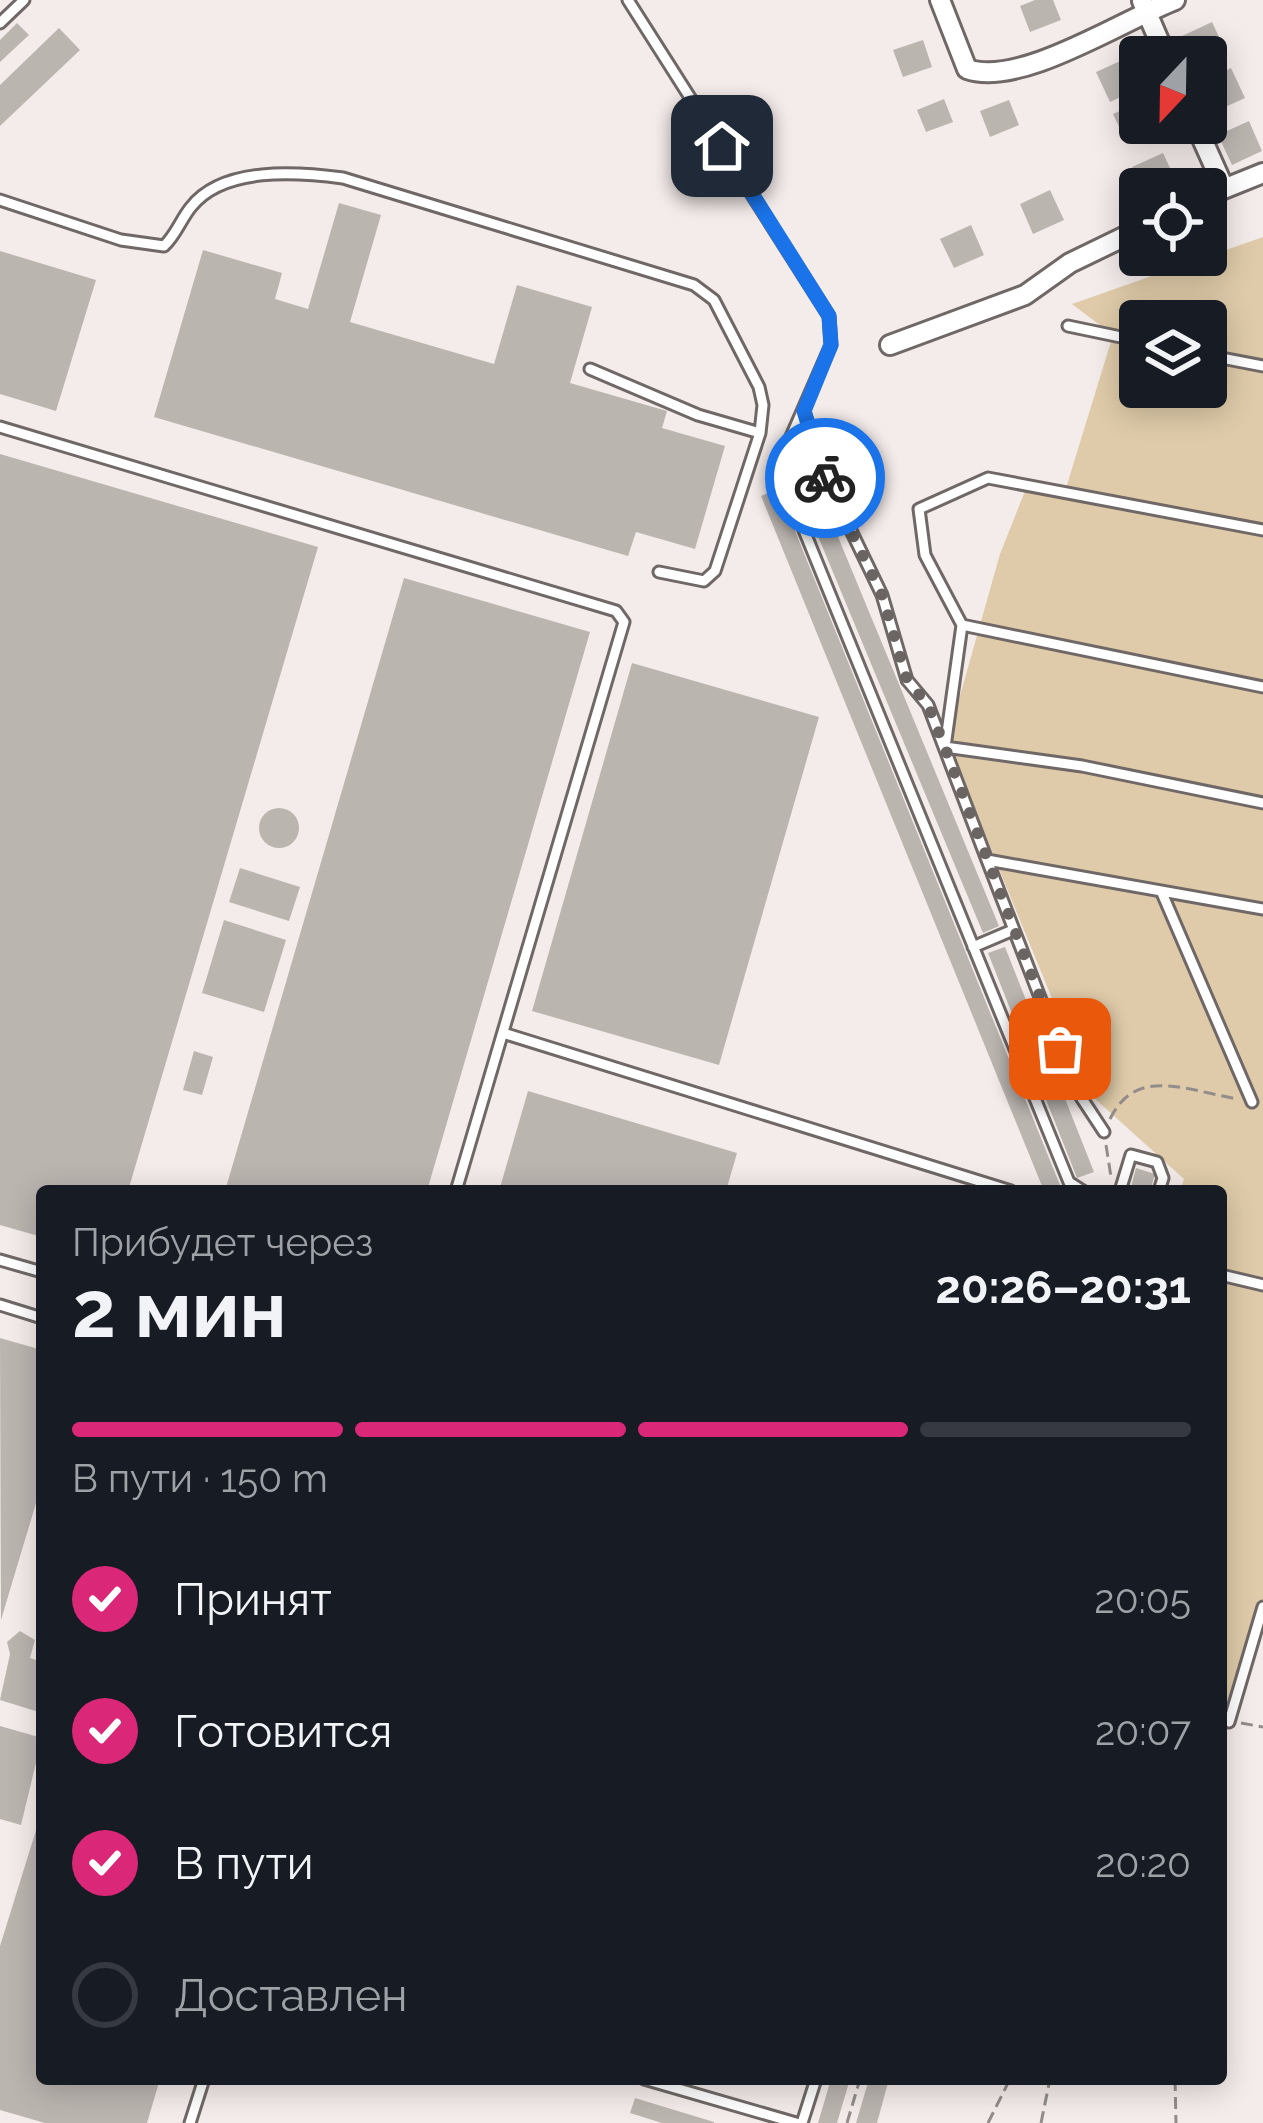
<!DOCTYPE html>
<html lang="ru">
<head>
<meta charset="utf-8">
<style>
  :root { --surface:#171b24; --page:#242831; --text:#f1f3f6; --muted:#9ea1a6; --line:#363941; --accent:#db2777 }
  body { margin:0; font-family:Raleway,sans-serif; background:var(--page); color:var(--text); height:100vh; display:flex; flex-direction:column; font-size:45px; white-space:nowrap }
  * { box-sizing:border-box; margin:0 }
  p { font-size:39px; color:var(--muted) }
  .icon { flex:none; width:66px; height:66px; fill:none; stroke:currentColor; stroke-width:2; stroke-linecap:round; stroke-linejoin:round }
  .map { position:relative; flex:1; overflow:hidden }
  .details { position:absolute; left:36px; top:1185px; width:1191px; height:900px; display:flex; flex-direction:column; background:var(--surface); border-radius:12px; box-shadow:0 6px 30px #0003 }
  .details>* { flex:none }
  .needle { width:78px; rotate:202deg }
  .fabs { position:absolute; left:1119px; top:36px; display:grid; gap:24px }
  .fabs a { display:grid; place-items:center; width:108px; height:108px; border-radius:12px; background:var(--surface); box-shadow:0 6px 30px #0003; font-size:60px }
  .pin { position:absolute; display:grid; place-items:center; width:102px; height:102px; color:#fff; margin:-51px; border-radius:24px; box-shadow:0 6px 18px #0006 }
  .courier { position:absolute; display:grid; place-items:center; width:120px; height:120px; margin:-60px; border:9px solid #1a73e8; border-radius:50%; background:#fff; color:#222; box-shadow:0 3px 15px #0007 }
  .overview em { font-style:normal; font-weight:700 }
  .overview div { display:flex; flex-direction:column-reverse }
  .overview { display:flex; align-items:center; justify-content:space-between; height:204px; padding:0 36px }
  h1 { font-size:78px; font-weight:700; line-height:90px }
  .bar { display:grid; grid-template-columns:repeat(4,1fr); gap:18px 12px; align-content:center; height:144px; padding:0 36px }
  .bar i { height:15px; border-radius:9px; background:var(--line) }
  .bar .selected { background:var(--accent) }
  .bar p { grid-column:span 4 }
  ol { padding:0 36px; list-style:none }
  li { display:flex; align-items:center; gap:36px; height:132px }
  li p { margin-inline-start:auto }
  li .icon { padding:12px; border-radius:50%; background:var(--accent); color:#fff; stroke-width:4 }
  li:last-child { color:var(--muted) }
  li i { width:66px; height:66px; border:6px solid var(--line); border-radius:50% }
  .map>svg:first-child { display:block }
  .green { fill:#dfcba9; fill-rule:evenodd }
  .building { fill:#bbb5b0 }
  .lines { fill:none; stroke-linecap:round; stroke-linejoin:round }
  .service-casing { stroke:#6f6866; stroke-width:15 }
  .minor-casing { stroke:#6f6866; stroke-width:24 }
  .path { stroke:#928d8b; stroke-width:3; stroke-dasharray:12 6; stroke-linecap:butt }
  .service { stroke:#fff; stroke-width:9 }
  .minor { stroke:#fff; stroke-width:18 }
  .done { stroke:#6a6563; stroke-width:12; stroke-dasharray:0 21.6 }
  .route { stroke:#1a73e8; stroke-width:15 }
</style>
</head>
<body>
<div class="map">
<svg width="1263" height="2123" viewBox="0 0 1263 2123">
  <rect width="100%" height="100%" fill="#f4ecea"/>
  <!-- green -->
  <path class="green" d="M1263 237V1607L1229 1722 1221 1720V1191H1180L1184 1179 1092 1096 947 742 1000 554 1027 486 1066 488 1113 335 1072 304ZM1140 321H1206V387H1140Z"/>
  <!-- building -->
  <path class="building" d="M1035 0H1053L1061 20 1030 32 1020 6Z
    M1212 22 1226 52 1206 61 1191 57 1182 36Z
    M17 23 29 35 0 62V40Z
    M59 28 80 50 0 126V85Z
    M923 40 932 67 903 77 893 50Z
    M1127 58 1140 88 1110 102 1096 72Z
    M1231 68 1245 98 1214 112 1206 80Z
    M944 99 953 122 926 132 917 110Z
    M1009 100 1019 125 990 137 980 111Z
    M1140 102V123H1154L1158 130 1127 144 1113 114Z
    M1249 121 1262 151 1232 165 1218 135Z
    M1163 153 1177 183 1142 189 1132 167Z
    M1050 190 1064 220 1033 234 1020 204Z
    M339 203 381 215 350 322 494 364 517 285 592 307 570 383 667 411 662 428 725 446 695 549 636 532 628 556 154 417 203 250 282 273 275 299 308 309Z
    M971 225 984 255 954 268 940 239Z
    M0 251 96 280 56 411 0 394Z
    M0 454 318 547 128 1191H42V1237L0 1225Z
    M805 457 999 926 983 933 788 464Z
    M778 489 1060 1185 1044 1191 761 496Z
    M404 578 590 632 427 1191H225Z
    M632 663 819 717 719 1065 532 1011Z
    M259 828a20 20 0 1 1 40 0a20 20 0 1 1-40 0Z
    M240 868 300 887 289 921 229 902Z
    M224 920 286 940 264 1012 202 993Z
    M1005 947 1094 1172 1077 1178 988 953Z
    M194 1051 213 1057 202 1095 183 1090Z
    M528 1091 737 1153 726 1191H499Z
    M1136 1168 1155 1174 1150 1191H1130Z
    M0 1338 42 1350V1483L1 1620Z
    M20 1631 35 1640 30 1658 42 1662V1713L0 1700 10 1654 7 1642Z
    M0 1726 42 1738 21 1825 0 1819Z
    M42 1811V2079H160L147 2123H45L0 2110V1946Z
    M831 2079H850L837 2123H818Z
    M869 2079H889L877 2123H856Z
    M635 2098 714 2122V2123H662L630 2113Z"/>
  <g class="lines">
    <!-- service casing -->
    <g class="service-casing">
      <path id="service" d="M628 0 829 316 831 345 779 464 782 476 1069 1182 1083 1191
        M0 23 24 0
        M0 200 121 240 164 246C176 235 181 219 191 207 223 166 298 172 343 178L694 285 714 300 759 387 763 405 760 433 715 571 704 581 659 572
        M1068 326 1140 341
        M1206 355 1263 366
        M590 369 698 415 760 433
        M804 411 818 462 882 595 907 680 928 705 987 860 1263 909
        M0 427 616 611 624 622 456 1191
        M1263 530 988 478 919 509 925 555 962 625 1263 687
        M962 625 945 747 1082 766 1263 803
        M987 860 1075 1088 1104 1132
        M1162 893 1252 1102
        M973 947 1013 930
        M503 1033 1011 1191
        M1120 1191 1131 1155 1157 1162 1163 1178 1159 1191
        M0 1260 42 1272
        M1221 1275 1263 1285
        M0 1305 42 1318
        M1229 1722 1263 1607
        M644 2079 796 2123
        M190 2123 204 2079
        M802 2123 816 2079"/>
    </g>
    <!-- minor casing -->
    <g class="minor-casing">
      <path id="minor" d="M940 0 967 69C1019 88 1123 20 1175 0
        M1142 1 1166 57
        M1195 123 1224 188
        M1206 196 1263 173
        M890 345 1025 295 1070 263 1140 229"/>
    </g>
    <!-- path -->
    <path class="path" d="M1110 1119C1136 1065 1188 1091 1238 1099
      M1106 1145 1111 1177
      M1241 1723 1263 1727
      M1175 2079 1176 2123
      M847 2123 860 2079
      M988 2123 1010 2079
      M1041 2123 1050 2079"/>
    <!-- service -->
    <use href="#service" class="service"/>
    <!-- minor -->
    <use href="#minor" class="minor"/>
  </g>
  <g class="lines">
    <!-- done -->
    <path class="done" d="M825 478 882 595 907 680 928 705 945 748 1060 1049"/>
    <!-- route -->
    <path class="route" d="M722 146 829 316 831 345 804 411 825 478"/>
  </g>
</svg>
<div class="fabs">
<a><svg class="needle" viewBox="-14 -14 28 28"><path d="M0-13l5 13h-10z" fill="#e53935"/><path d="M0 13l5-13h-10z" fill="#9ea1a6"/></svg></a>
<a><svg class="icon" aria-label="locate" viewBox="0 0 24 24"><circle cx="12" cy="12" r="6"/><path d="M12 2v4M12 18v4M2 12h4M18 12h4"/></svg></a>
<a><svg class="icon" aria-label="layers" viewBox="0 0 24 24"><path d="M12 4l9 5-9 5-9-5zM3 14l9 5 9-5"/></svg></a>
</div>
<div class="pin" style="left:1060px;top:1049px;background:#ea580c"><svg class="icon" aria-label="bag" viewBox="0 0 24 24"><path d="M5 8h14l-1 12H6zM9 8a3 3 0 0 1 6 0"/></svg></div>
<div class="pin" style="left:722px;top:146px;background:#1f2937"><svg class="icon" aria-label="home" viewBox="0 0 24 24"><path d="M3 11l9-7 9 7M6 9v11h12V9"/></svg></div>
<div class="courier" style="left:825px;top:478px"><svg class="icon" aria-label="bike" viewBox="0 0 24 24"><circle cx="6" cy="16" r="4"/><circle cx="18" cy="16" r="4"/><path d="M6 16l4-8h5l3 8M10 8l3 8H6M13 5h3"/></svg></div>
<section class="details">
<div class="overview"><div><h1>2 мин</h1><p>Прибудет через</p></div><em>20:26–20:31</em></div>
<div class="bar"><i class="selected"></i><i class="selected"></i><i class="selected"></i><i></i><p>В пути · 150 m</p></div>
<ol>
<li><svg class="icon" aria-label="check" viewBox="0 0 24 24"><path d="M5 12l5 5 9-10"/></svg>Принят<p>20:05</p></li>
<li><svg class="icon" aria-label="check" viewBox="0 0 24 24"><path d="M5 12l5 5 9-10"/></svg>Готовится<p>20:07</p></li>
<li><svg class="icon" aria-label="check" viewBox="0 0 24 24"><path d="M5 12l5 5 9-10"/></svg>В пути<p>20:20</p></li>
<li><i></i>Доставлен</li>
</ol>
</section>
</div>
</body>
</html>
